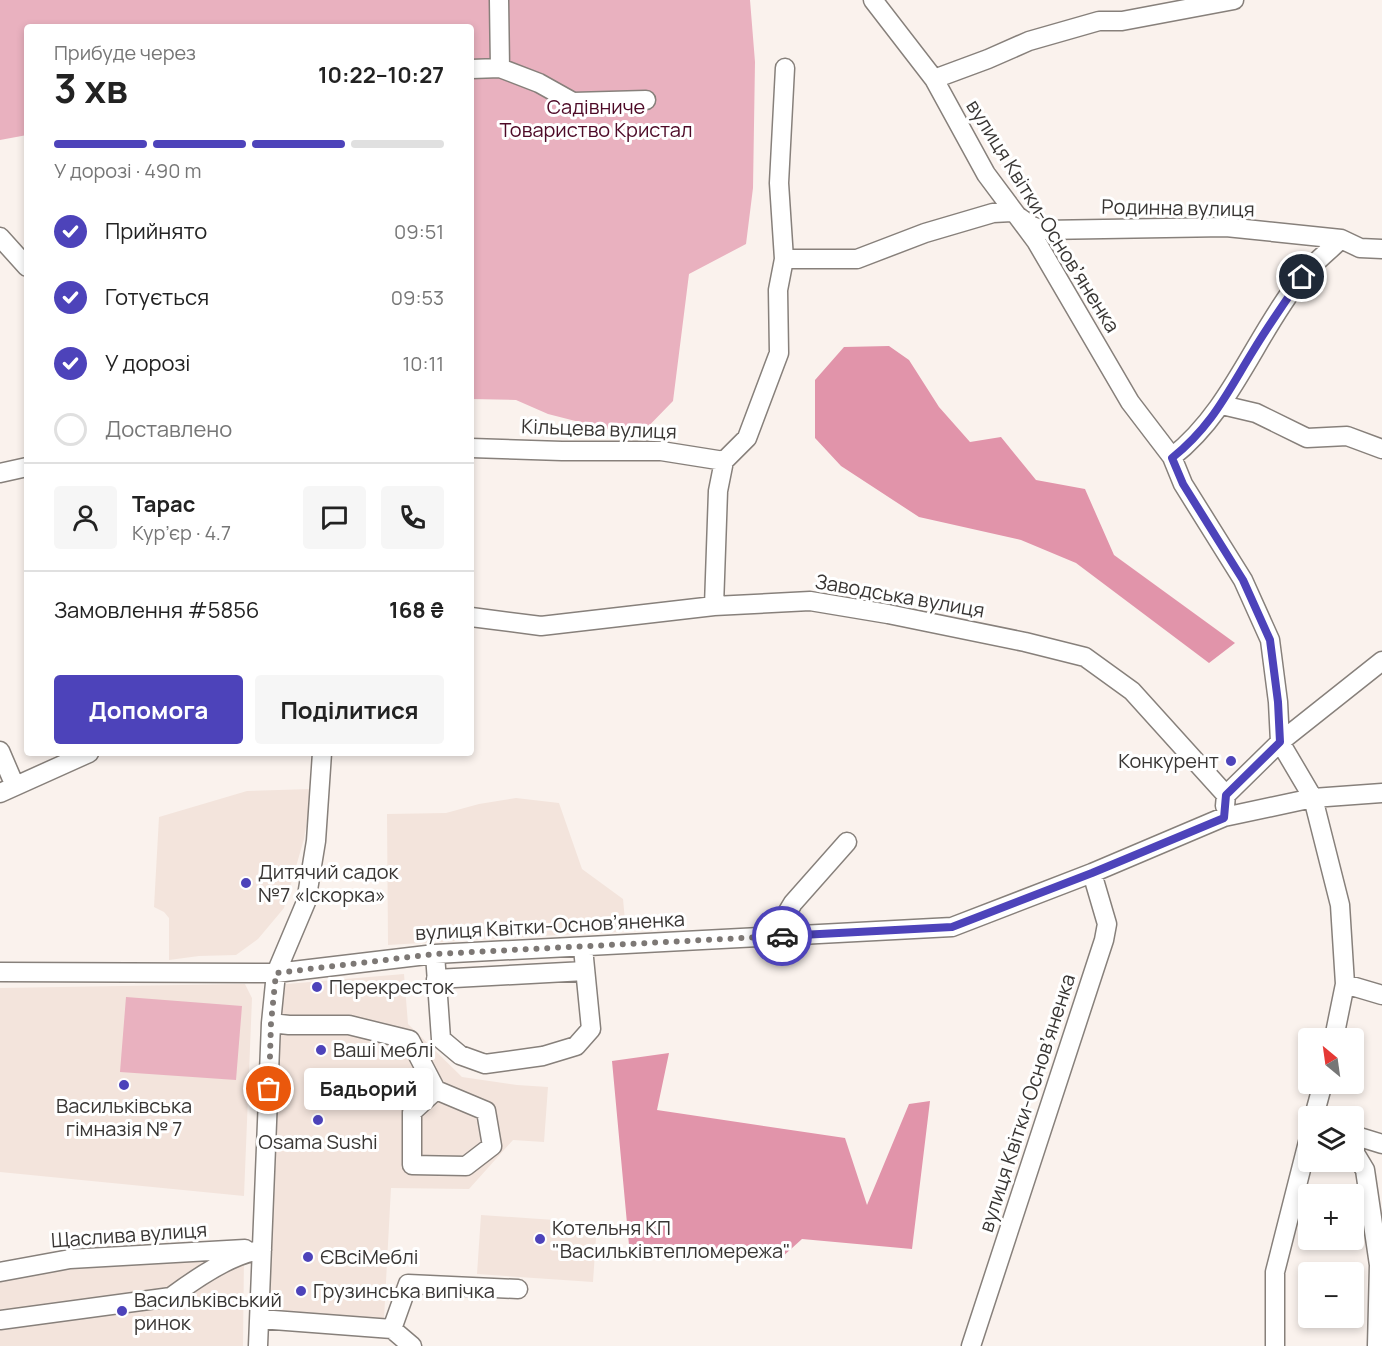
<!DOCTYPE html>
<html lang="uk">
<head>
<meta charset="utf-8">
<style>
  :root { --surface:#fff; --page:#f6f6f6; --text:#222; --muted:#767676; --line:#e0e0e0; --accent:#4d43ba }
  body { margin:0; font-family:Manrope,sans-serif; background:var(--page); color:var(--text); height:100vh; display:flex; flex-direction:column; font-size:22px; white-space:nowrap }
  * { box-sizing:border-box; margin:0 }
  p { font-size:20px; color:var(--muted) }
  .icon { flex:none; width:33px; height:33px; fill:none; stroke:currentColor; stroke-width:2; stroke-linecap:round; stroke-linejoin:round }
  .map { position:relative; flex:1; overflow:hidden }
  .panel { position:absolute; left:24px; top:24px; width:450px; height:732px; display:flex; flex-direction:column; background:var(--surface); border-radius:6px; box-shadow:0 3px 9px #0003 }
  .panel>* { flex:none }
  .needle { width:39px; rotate:331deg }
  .fabs { position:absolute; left:1298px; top:1028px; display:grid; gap:12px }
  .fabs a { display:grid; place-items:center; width:66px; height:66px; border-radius:6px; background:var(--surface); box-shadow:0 3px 9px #0003; font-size:30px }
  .pin { position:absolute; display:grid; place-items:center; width:51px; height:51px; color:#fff; margin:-26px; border:3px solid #fff; border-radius:50%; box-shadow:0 2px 6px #0007 }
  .courier { position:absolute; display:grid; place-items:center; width:60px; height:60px; margin:-30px; border:4px solid #4d43ba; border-radius:50%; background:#fff; color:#222; box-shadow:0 2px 8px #0007 }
  .bubble { position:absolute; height:42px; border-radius:6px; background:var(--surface); box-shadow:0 3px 9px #0003; font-size:20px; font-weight:700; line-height:42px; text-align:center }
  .headline em { font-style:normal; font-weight:700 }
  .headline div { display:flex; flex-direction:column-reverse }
  .headline { display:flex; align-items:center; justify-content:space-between; height:102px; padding:0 30px }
  h1 { font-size:39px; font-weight:700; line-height:45px }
  .bar { display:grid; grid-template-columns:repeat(4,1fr); gap:9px 6px; align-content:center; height:72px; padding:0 30px }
  .bar i { height:8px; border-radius:4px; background:var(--line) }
  .bar .selected { background:var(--accent) }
  .bar p { grid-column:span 4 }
  .line { display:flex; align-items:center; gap:15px; padding:0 30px; border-top:2px solid var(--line) }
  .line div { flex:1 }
  .round { display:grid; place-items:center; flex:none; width:63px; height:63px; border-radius:6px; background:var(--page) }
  ol { padding:0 30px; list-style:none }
  li { display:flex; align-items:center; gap:18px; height:66px }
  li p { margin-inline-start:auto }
  li .icon { padding:6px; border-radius:50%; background:var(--accent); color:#fff; stroke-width:4 }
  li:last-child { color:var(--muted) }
  li i { width:33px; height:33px; border:3px solid var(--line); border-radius:50% }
  .primary-button { display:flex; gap:12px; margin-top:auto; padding:12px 30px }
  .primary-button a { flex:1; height:69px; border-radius:6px; background:var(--accent); color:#fff; font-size:24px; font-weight:700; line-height:69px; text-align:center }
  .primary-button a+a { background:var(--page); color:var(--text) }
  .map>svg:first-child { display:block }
  .built { fill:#f3e4dc }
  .green { fill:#e9b1bf }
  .forest { fill:#e194aa }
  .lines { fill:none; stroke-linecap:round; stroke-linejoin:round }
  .minor-casing { stroke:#87807b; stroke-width:21 }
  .minor { stroke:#fff; stroke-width:18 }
  .done { stroke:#7d7875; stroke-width:6; stroke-dasharray:0 10.8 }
  .route { stroke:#4d43ba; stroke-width:8 }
  .poi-dot { fill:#4d43ba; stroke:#fff; stroke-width:2 }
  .labels { text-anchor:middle; stroke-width:6; stroke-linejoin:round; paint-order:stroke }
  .park-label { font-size:20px; fill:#4d0926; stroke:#fff }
  .street-label { font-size:20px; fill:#393634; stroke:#fff }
  .poi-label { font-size:20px; fill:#393634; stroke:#fff; text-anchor:start }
</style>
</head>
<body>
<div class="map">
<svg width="1382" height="1346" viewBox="0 0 1382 1346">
  <rect width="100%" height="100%" fill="#faf2ed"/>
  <!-- built -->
  <path class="built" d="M312 789 304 839 284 908 258 939 236 955 199 956 169 960V918L164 912 154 907 159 817 247 791Z
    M516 798 559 803 582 869 623 899 626 931 388 945 387 814 446 813 479 804Z
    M404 974 408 1024 462 1077 517 1085 548 1087 544 1142 513 1140 469 1189 391 1188 384 1319 260 1309 275 985Z
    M245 984 252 998 244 1196 0 1172V988Z
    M481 1215 597 1223 593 1282 477 1274Z
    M244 1254 243 1346H0V1276L64 1263Z"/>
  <!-- green -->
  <path class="green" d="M0 0H750L755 62 753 188 746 244 689 274 673 401 638 437 548 414 516 400 471 399V27H27V135L0 140Z
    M126 997 242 1006 236 1080 120 1072Z"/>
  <!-- forest -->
  <path class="forest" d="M889 346 909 360 939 407 970 442 1001 437 1036 480 1085 489 1114 555 1235 643 1209 663 1076 563 1021 540 919 517 841 466 815 438V380L844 347Z
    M669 1053 657 1110 845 1138 867 1205 909 1104 930 1101 912 1249 802 1239 781 1258 629 1245 612 1061Z"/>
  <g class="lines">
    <!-- minor casing -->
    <g class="minor-casing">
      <path id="minor" d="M499 0 500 68
        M873 0 934 79 986 174 1036 241 1130 402 1172 457 1183 484 1243 580 1270 640 1278 702 1280 742 1313 798 1340 905 1345 984 1334 1038
        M785 68 779 183 784 259H857L925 233 993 213 1012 212 1032 226 1043 230 1226 227 1341 239 1360 248 1382 249
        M471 69 500 68 539 83 573 102 646 100
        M934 79 988 59 1029 41 1099 21H1122L1234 0
        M0 237 27 267
        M1222 405 1256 413 1307 438 1347 436 1382 449
        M471 448 562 451H661L724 461
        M1172 457C1231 411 1255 336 1301 278 1312 264 1328 252 1341 239
        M0 473 27 467
        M714 606 718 491 724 461 747 438 779 353 778 290 784 259
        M471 617 541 626 714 606 810 601 888 614 1025 642 1085 657 1132 691 1226 795
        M0 751 15 786
        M0 793 89 753
        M1225 806 1226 795 1280 742 1382 661
        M767 937 784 918 793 903 847 842
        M435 954 441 1039 460 1055 485 1064 543 1056 576 1046 591 1029 583 948
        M0 972 276 973 435 954 952 927 1092 873 1224 817 1313 798 1382 793
        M436 979 585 971
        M1345 984 1382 995
        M271 1023 289 1025H349L410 1040 436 1090 486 1111 492 1146 466 1166 412 1165V1112L436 1090
        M1314 1116 1323 1083
        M1353 1135 1382 1144
        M1353 1150 1365 1170 1379 1265 1377 1346
        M0 1272 70 1259 245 1249
        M260 1319 392 1329 408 1284 518 1289
        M0 1320 171 1297C195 1279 233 1253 262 1250
        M392 1329 412 1346
        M258 1346 271 1023 276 973 306 902 316 841 322 753
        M971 1346 1104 940 1107 924 1092 873
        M1275 1346V1272L1308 1142"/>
    </g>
    <!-- minor -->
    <use href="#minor" class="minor"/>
  </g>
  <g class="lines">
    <!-- done -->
    <path class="done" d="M269 1089 271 1023 276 973 435 954 782 936"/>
    <!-- route -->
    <path class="route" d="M782 936 952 927 1092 873 1224 818 1226 795 1280 742 1278 702 1270 640 1243 580 1183 484 1172 458C1212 426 1227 393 1253 351 1268 326 1285 302 1302 277"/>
  </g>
  <!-- markers -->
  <g class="poi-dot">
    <circle cx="1231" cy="761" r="6"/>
    <circle cx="246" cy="883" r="6"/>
    <circle cx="317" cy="987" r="6"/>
    <circle cx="321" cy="1050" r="6"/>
    <circle cx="124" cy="1085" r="6"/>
    <circle cx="318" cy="1120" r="6"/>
    <circle cx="540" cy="1239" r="6"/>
    <circle cx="308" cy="1257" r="6"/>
    <circle cx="301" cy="1291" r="6"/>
    <circle cx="122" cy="1311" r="6"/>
  </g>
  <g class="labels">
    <!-- park labels -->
    <g class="park-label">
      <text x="596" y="114">Садівниче<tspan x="596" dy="23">Товариство Кристал</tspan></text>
    </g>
    <!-- street labels -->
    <g class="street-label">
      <text transform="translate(1178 208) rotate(1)" y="7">Родинна вулиця</text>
      <text transform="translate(1043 216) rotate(58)" y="7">вулиця Квітки-Основʼяненка</text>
      <text transform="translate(599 429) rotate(2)" y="7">Кільцева вулиця</text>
      <text transform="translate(900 596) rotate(10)" y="7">Заводська вулиця</text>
      <text transform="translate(550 926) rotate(-3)" y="7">вулиця Квітки-Основʼяненка</text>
      <text transform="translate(1027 1103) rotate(-72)" y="7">вулиця Квітки-Основʼяненка</text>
      <text transform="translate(129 1235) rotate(-4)" y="7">Щаслива вулиця</text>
    </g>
    <!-- poi labels -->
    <g class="poi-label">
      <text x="1219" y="768" text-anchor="end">Конкурент</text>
      <text x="258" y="879">Дитячий садок<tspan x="258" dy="23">№7 «Іскорка»</tspan></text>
      <text x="329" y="994">Перекресток</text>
      <text x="333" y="1057">Ваші меблі</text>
      <text x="124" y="1113" text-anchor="middle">Васильківська<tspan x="124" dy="23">гімназія № 7</tspan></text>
      <text x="318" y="1149" text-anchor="middle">Osama Sushi</text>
      <text x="552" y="1235">Котельня КП<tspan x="552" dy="23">"Васильківтепломережа"</tspan></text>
      <text x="320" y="1264">ЄВсіМеблі</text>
      <text x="313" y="1298">Грузинська випічка</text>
      <text x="134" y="1307">Васильківський<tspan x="134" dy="23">ринок</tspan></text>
    </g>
  </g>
</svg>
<div class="fabs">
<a><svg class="needle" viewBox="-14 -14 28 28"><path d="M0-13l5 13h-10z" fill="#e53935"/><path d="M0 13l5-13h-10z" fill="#767676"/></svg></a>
<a><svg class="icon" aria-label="layers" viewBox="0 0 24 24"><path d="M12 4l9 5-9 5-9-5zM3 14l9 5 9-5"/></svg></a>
<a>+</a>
<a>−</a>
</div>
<div class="pin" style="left:269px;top:1089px;background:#ea580c"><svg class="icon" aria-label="bag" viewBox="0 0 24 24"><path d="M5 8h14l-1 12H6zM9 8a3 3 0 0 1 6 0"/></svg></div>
<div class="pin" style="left:1302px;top:277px;background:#1f2937"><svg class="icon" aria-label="home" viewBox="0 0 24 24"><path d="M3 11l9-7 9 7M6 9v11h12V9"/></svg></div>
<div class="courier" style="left:782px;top:936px"><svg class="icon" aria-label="car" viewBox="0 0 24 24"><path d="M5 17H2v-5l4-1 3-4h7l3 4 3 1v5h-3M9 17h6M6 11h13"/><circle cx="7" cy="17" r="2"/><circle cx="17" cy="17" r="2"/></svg></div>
<div class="bubble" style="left:304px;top:1068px;width:129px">Бадьорий</div>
<section class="panel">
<div class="headline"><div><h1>3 хв</h1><p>Прибуде через</p></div><em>10:22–10:27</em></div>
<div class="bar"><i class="selected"></i><i class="selected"></i><i class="selected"></i><i></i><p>У дорозі · 490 m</p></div>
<ol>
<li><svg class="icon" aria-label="check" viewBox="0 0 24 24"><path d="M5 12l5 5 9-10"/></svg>Прийнято<p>09:51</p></li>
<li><svg class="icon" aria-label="check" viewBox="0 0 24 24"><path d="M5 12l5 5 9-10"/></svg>Готується<p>09:53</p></li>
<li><svg class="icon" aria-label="check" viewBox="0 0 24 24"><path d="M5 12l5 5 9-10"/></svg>У дорозі<p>10:11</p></li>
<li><i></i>Доставлено</li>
</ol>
<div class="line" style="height:108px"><a class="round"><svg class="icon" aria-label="person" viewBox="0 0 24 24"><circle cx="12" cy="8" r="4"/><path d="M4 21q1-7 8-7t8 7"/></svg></a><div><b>Тарас</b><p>Кур’єр · 4.7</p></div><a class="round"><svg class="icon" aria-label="chat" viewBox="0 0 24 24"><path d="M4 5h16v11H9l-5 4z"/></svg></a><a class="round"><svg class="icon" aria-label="phone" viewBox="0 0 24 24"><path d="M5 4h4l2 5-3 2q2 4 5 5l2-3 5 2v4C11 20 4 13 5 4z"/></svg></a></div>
<div class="line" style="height:78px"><div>Замовлення #5856</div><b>168 ₴</b></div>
<div class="primary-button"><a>Допомога</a><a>Поділитися</a></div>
</section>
</div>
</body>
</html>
